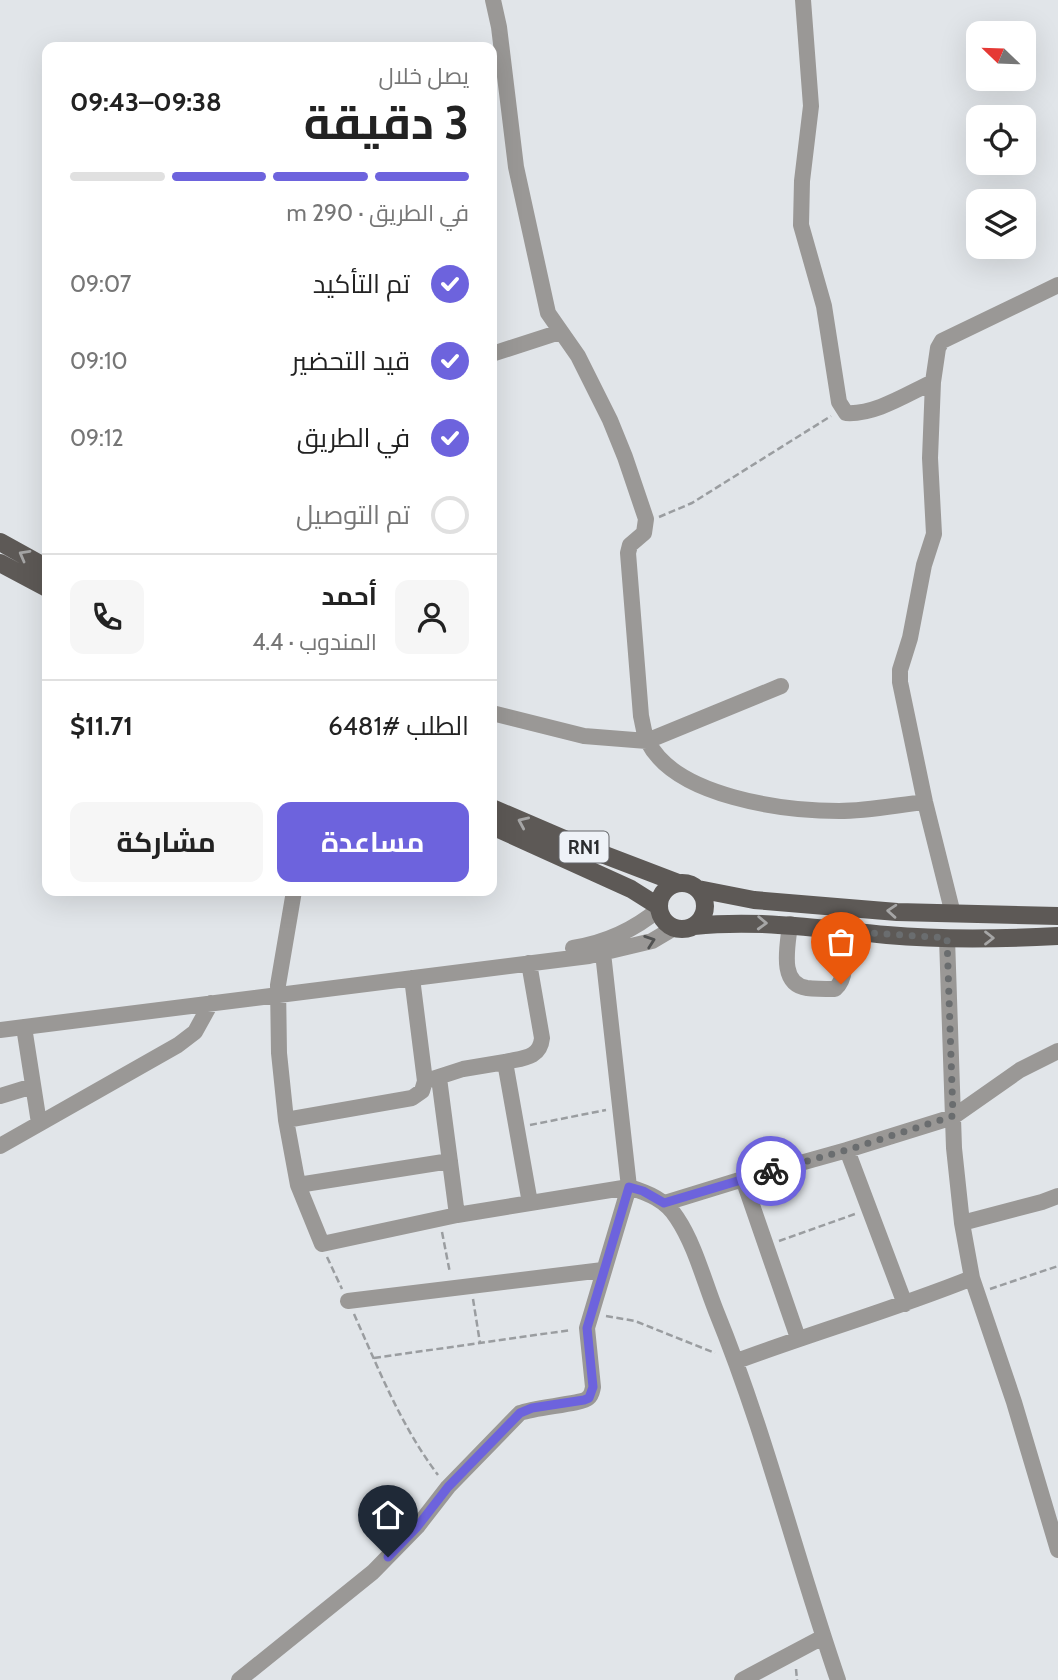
<!DOCTYPE html>
<html lang="ar">
<head>
<meta charset="utf-8">
<style>
  :root { --surface:#fff; --page:#f6f6f6; --text:#222; --muted:#767676; --line:#e0e0e0; --accent:#6d63dd }
  body { margin:0; font-family:Cabin,Cairo,sans-serif; background:var(--page); color:var(--text); direction:rtl; height:100vh; display:flex; flex-direction:column; font-size:26px; white-space:nowrap }
  * { box-sizing:border-box; margin:0 }
  p { font-size:23px; color:var(--muted) }
  .icon { flex:none; width:38px; height:38px; fill:none; stroke:currentColor; stroke-width:2; stroke-linecap:round; stroke-linejoin:round }
  .map { position:relative; flex:1; overflow:hidden; direction:ltr }
  .panel { position:absolute; left:42px; top:42px; width:455px; height:854px; display:flex; flex-direction:column; background:var(--surface); border-radius:14px; box-shadow:0 7px 28px #0002; direction:rtl }
  .panel>* { flex:none }
  .needle { width:46px; rotate:293deg }
  .tools { position:absolute; left:966px; top:21px; display:grid; gap:14px }
  .tools a { display:grid; place-items:center; width:70px; height:70px; border-radius:14px; background:var(--surface); box-shadow:0 7px 28px #0002; font-size:35px }
  .pin { position:absolute; display:grid; place-items:center; width:60px; height:60px; color:#fff; margin:-72px -30px; border-radius:50% 50% 50% 0; rotate:-45deg; box-shadow:0 0 7px #0007 }
  .pin .icon { rotate:45deg }
  .courier { position:absolute; display:grid; place-items:center; width:70px; height:70px; margin:-35px; border:5px solid #6d63dd; border-radius:50%; background:#fff; color:#222; box-shadow:0 2px 9px #0007 }
  .headline em { font-style:normal; font-weight:700 }
  .headline div { display:flex; flex-direction:column-reverse }
  .headline { display:flex; align-items:center; justify-content:space-between; height:119px; padding:0 28px }
  h1 { font-size:46px; font-weight:700; line-height:52px }
  .bar { display:grid; grid-template-columns:repeat(4,1fr); gap:10px 7px; align-content:center; height:84px; padding:0 28px }
  .bar i { height:9px; border-radius:5px; background:var(--line) }
  .bar .active { background:var(--accent) }
  .bar p { grid-column:span 4 }
  .line { display:flex; align-items:center; gap:18px; padding:0 28px; border-top:2px solid var(--line) }
  .line div { flex:1 }
  .round { display:grid; place-items:center; flex:none; width:74px; height:74px; border-radius:14px; background:var(--page) }
  ol { padding:0 28px; list-style:none }
  li { display:flex; align-items:center; gap:21px; height:77px }
  li p { margin-inline-start:auto }
  li .icon { padding:7px; border-radius:50%; background:var(--accent); color:#fff; stroke-width:4 }
  li:last-child { color:var(--muted) }
  li i { width:38px; height:38px; border:4px solid var(--line); border-radius:50% }
  .primary-button { display:flex; gap:14px; margin-top:auto; padding:14px 28px }
  .primary-button a { flex:1; height:80px; border-radius:14px; background:var(--accent); color:#fff; font-size:28px; font-weight:700; line-height:80px; text-align:center }
  .primary-button a+a { background:var(--page); color:var(--text) }
  .map>svg:first-child { display:block }
  .lines { fill:none; stroke-linecap:round; stroke-linejoin:round }
  .path { stroke:#9a9da0; stroke-width:2.5; stroke-dasharray:7 3.5; stroke-linecap:butt }
  .minor { stroke:#9a9896; stroke-width:16 }
  .major { stroke:#5d5956; stroke-width:18 }
  .oneway { stroke:#a6a6a6 }
  .oneway2 { stroke:#515252 }
  .done { stroke:#6a6d6f; stroke-width:7; stroke-dasharray:0 12.6 }
  .route { stroke:#6d63dd; stroke-width:9 }
  .labels { text-anchor:middle; stroke-width:7; stroke-linejoin:round; paint-order:stroke }
  .shield { fill:#eef2f7; stroke:#65676a; stroke-width:2 }
  .shield-label { font-size:19px; font-weight:bold; fill:#2a2c2e }
</style>
</head>
<body>
<div class="map">
<svg width="1058" height="1680" viewBox="0 0 1058 1680">
  <rect width="100%" height="100%" fill="#e1e5e9"/>
  <g class="lines">
    <!-- path -->
    <path class="path" d="M659 517 692 503 831 416
      M530 1125 606 1110
      M442 1232 450 1273
      M779 1241 855 1214
      M327 1257 342 1289
      M990 1289 1058 1266
      M473 1299 480 1343
      M354 1314C379 1370 401 1426 438 1475
      M606 1316 635 1321 715 1353
      M374 1358 571 1330
      M796 1669 797 1680"/>
    <!-- minor -->
    <path class="minor" d="M493 0 499 27 516 167 548 313 578 356 610 420 625 457 646 519 644 533 630 545 628 553 641 716C643 724 644 735 648 742 676 797 784 811 839 811 868 811 897 805 925 802
      M803 0 811 106 802 181 801 225 824 306 839 402 846 413C875 415 907 394 933 382
      M492 354 560 332
      M492 713 584 736 647 741 781 686
      M294 891 278 985 279 1053 286 1120 298 1185 322 1244 457 1215 629 1187C648 1193 666 1200 677 1218 695 1245 704 1281 716 1311 765 1431 796 1558 838 1680
      M953 914 925 802 900 682V670L910 638 924 565 934 534 930 458 933 382 938 348 942 341 1058 285
      M790 924C788 945 778 984 807 988 816 989 826 989 835 989 850 975 843 949 842 931
      M947 938 954 1148 962 1223 972 1278 1014 1402 1058 1550
      M573 948C605 943 634 930 659 909
      M529 963 542 1038C540 1059 522 1058 505 1062L530 1203
      M24 1027 39 1123
      M0 1030 589 956 652 941 674 928
      M439 1078 457 1215
      M429 1080 463 1069 505 1062
      M0 1096 33 1086
      M286 1120 412 1098 422 1091 425 1081 412 978
      M0 1146 178 1045 195 1032 211 1003
      M847 1150 953 1117 1020 1070 1058 1051
      M743 1179 798 1338
      M298 1185 450 1161
      M665 1203 743 1179 847 1150 905 1304
      M962 1223 1042 1202 1058 1196
      M348 1301 603 1270
      M737 1361C815 1332 895 1309 972 1278
      M239 1680 373 1572 417 1527 448 1487 520 1413C535 1407 582 1404 588 1398 592 1395 592 1391 593 1387L587 1328 629 1187 603 953
      M742 1680 823 1637"/>
    <!-- major -->
    <path class="major" d="M0 542 47 568
      M0 563 47 588
      M492 808 576 844 678 883
      M492 826 631 889 658 906
      M659 906a23 23 0 1 1 46 0a23 23 0 1 1-46 0Z
      M698 889 754 900 897 912 1058 916
      M694 926C759 919 822 929 887 935 943 940 1001 939 1058 936"/>
  </g>
  <!-- one-way arrows -->
  <defs><path id="oneway-chevron" d="M-2-3.5L2.5 0L-2 3.5" fill="none" stroke-width="1.6" stroke-linecap="round" stroke-linejoin="round" transform="scale(1.75)"/></defs>
  <g class="oneway">
    <use href="#oneway-chevron" transform="translate(24 555) rotate(-151)"/>
    <use href="#oneway-chevron" transform="translate(523 822) rotate(-156)"/>
    <use href="#oneway-chevron" transform="translate(892 911) rotate(-176)"/>
    <use href="#oneway-chevron" transform="translate(762 923) rotate(2)"/>
    <use href="#oneway-chevron" transform="translate(989 938)"/>
  </g>
  <use class="oneway2" href="#oneway-chevron" transform="translate(650 941) rotate(-19)"/>
  <g class="lines">
    <!-- done -->
    <path class="done" d="M771 1171 847 1150 953 1116 947 938 842 931 844 976 841 984"/>
    <!-- route -->
    <path class="route" d="M388 1557 417 1527 448 1487 520 1413 532 1408 584 1400 589 1398 593 1387 587 1328 629 1187 643 1191 664 1203 771 1171"/>
  </g>
  <g class="labels">
    <!-- shield labels -->
    <rect class="shield" x="559.5" y="831.5" width="49" height="31" rx="5"/>
    <g class="shield-label">
      <text x="584" y="854">RN1</text>
    </g>
  </g>
</svg>
<div class="tools">
<a><svg class="needle" viewBox="-14 -14 28 28"><path d="M0-13l5 13h-10z" fill="#e53935"/><path d="M0 13l5-13h-10z" fill="#767676"/></svg></a>
<a><svg class="icon" aria-label="locate" viewBox="0 0 24 24"><circle cx="12" cy="12" r="6"/><path d="M12 2v4M12 18v4M2 12h4M18 12h4"/></svg></a>
<a><svg class="icon" aria-label="layers" viewBox="0 0 24 24"><path d="M12 4l9 5-9 5-9-5zM3 14l9 5 9-5"/></svg></a>
</div>
<div class="pin" style="left:841px;top:984px;background:#ea580c"><svg class="icon" aria-label="bag" viewBox="0 0 24 24"><path d="M5 8h14l-1 12H6zM9 8a3 3 0 0 1 6 0"/></svg></div>
<div class="pin" style="left:388px;top:1557px;background:#1f2937"><svg class="icon" aria-label="home" viewBox="0 0 24 24"><path d="M3 11l9-7 9 7M6 9v11h12V9"/></svg></div>
<div class="courier" style="left:771px;top:1171px"><svg class="icon" aria-label="bike" viewBox="0 0 24 24"><circle cx="6" cy="16" r="4"/><circle cx="18" cy="16" r="4"/><path d="M6 16l4-8h5l3 8M10 8l3 8H6M13 5h3"/></svg></div>
<section class="panel">
<div class="headline"><div><h1>3 دقيقة</h1><p>يصل خلال</p></div><em>09:38–09:43</em></div>
<div class="bar"><i class="active"></i><i class="active"></i><i class="active"></i><i></i><p>في الطريق · 290 m</p></div>
<ol>
<li><svg class="icon" aria-label="check" viewBox="0 0 24 24"><path d="M5 12l5 5 9-10"/></svg>تم التأكيد<p>09:07</p></li>
<li><svg class="icon" aria-label="check" viewBox="0 0 24 24"><path d="M5 12l5 5 9-10"/></svg>قيد التحضير<p>09:10</p></li>
<li><svg class="icon" aria-label="check" viewBox="0 0 24 24"><path d="M5 12l5 5 9-10"/></svg>في الطريق<p>09:12</p></li>
<li><i></i>تم التوصيل</li>
</ol>
<div class="line" style="height:126px"><a class="round"><svg class="icon" aria-label="person" viewBox="0 0 24 24"><circle cx="12" cy="8" r="4"/><path d="M4 21q1-7 8-7t8 7"/></svg></a><div><b>أحمد</b><p>المندوب · 4.4</p></div><a class="round"><svg class="icon" aria-label="phone" viewBox="0 0 24 24"><path d="M5 4h4l2 5-3 2q2 4 5 5l2-3 5 2v4C11 20 4 13 5 4z"/></svg></a></div>
<div class="line" style="height:91px"><div>الطلب #6481</div><b>$11.71</b></div>
<div class="primary-button"><a>مساعدة</a><a>مشاركة</a></div>
</section>
</div>
</body>
</html>
